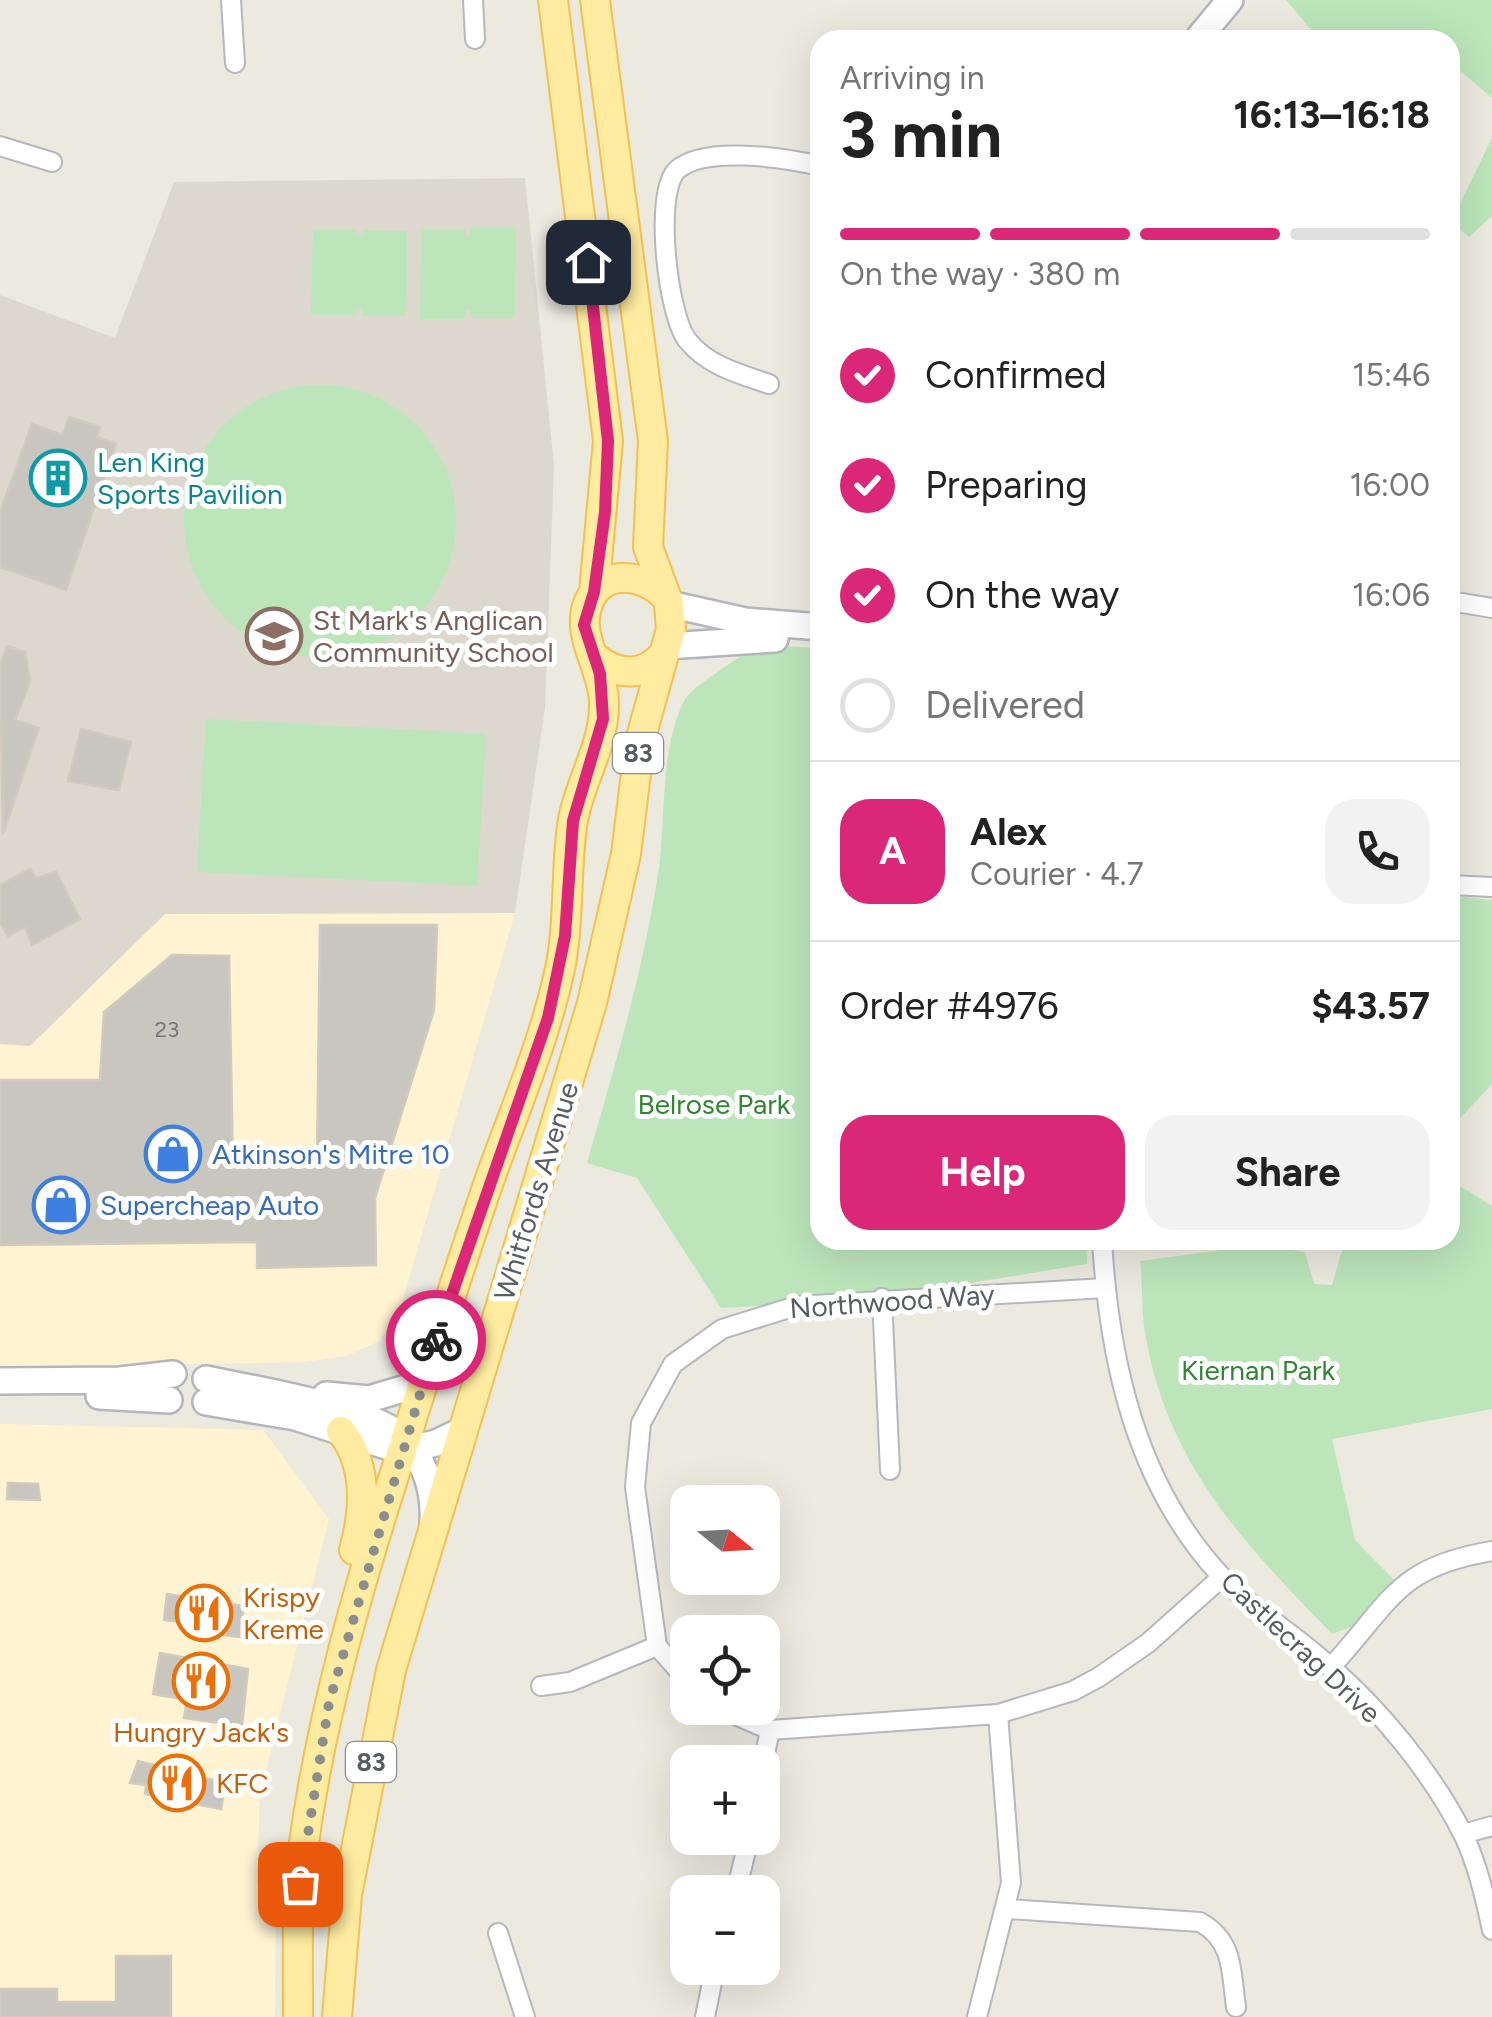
<!DOCTYPE html>
<html lang="en">
<head>
<meta charset="utf-8">
<style>
  :root { --surface:#fff; --page:#f2f2f2; --text:#222; --muted:#767676; --line:#e0e0e0; --accent:#db2777 }
  body { margin:0; font-family:Figtree,sans-serif; background:var(--page); color:var(--text); height:100vh; display:flex; flex-direction:column; font-size:38px; white-space:nowrap }
  * { box-sizing:border-box; margin:0 }
  p { font-size:32px; color:var(--muted) }
  .icon { flex:none; width:55px; height:55px; fill:none; stroke:currentColor; stroke-width:2; stroke-linecap:round; stroke-linejoin:round }
  .map { position:relative; flex:1; overflow:hidden }
  .panel { position:absolute; left:810px; top:30px; width:650px; height:1220px; display:flex; flex-direction:column; background:var(--surface); border-radius:30px; box-shadow:0 10px 40px #0002 }
  .panel>* { flex:none }
  .needle { width:65px; rotate:108deg }
  .controls { position:absolute; left:670px; top:1485px; display:grid; gap:20px }
  .controls a { display:grid; place-items:center; width:110px; height:110px; border-radius:20px; background:var(--surface); box-shadow:0 10px 40px #0002; font-size:50px }
  .pin { position:absolute; display:grid; place-items:center; width:85px; height:85px; color:#fff; margin:-42px; border-radius:20px; box-shadow:0 5px 15px #0006 }
  .courier { position:absolute; display:grid; place-items:center; width:100px; height:100px; margin:-50px; border:8px solid #db2777; border-radius:50%; background:#fff; color:#222; box-shadow:0 2px 12px #0007 }
  .headline em { font-style:normal; font-weight:700 }
  .headline div { display:flex; flex-direction:column-reverse }
  .headline { display:flex; align-items:center; justify-content:space-between; height:170px; padding:0 30px }
  h1 { font-size:65px; font-weight:700; line-height:75px }
  .bar { display:grid; grid-template-columns:repeat(4,1fr); gap:15px 10px; align-content:center; height:120px; padding:0 30px }
  .bar i { height:12px; border-radius:8px; background:var(--line) }
  .bar .on { background:var(--accent) }
  .bar p { grid-column:span 4 }
  .line { display:flex; align-items:center; gap:25px; padding:0 30px; border-top:2px solid var(--line) }
  .line div { flex:1 }
  .round { display:grid; place-items:center; flex:none; width:105px; height:105px; border-radius:30px; background:var(--page) }
  ol { padding:0 30px; list-style:none }
  li { display:flex; align-items:center; gap:30px; height:110px }
  li p { margin-inline-start:auto }
  li .icon { padding:10px; border-radius:50%; background:var(--accent); color:#fff; stroke-width:4 }
  li:last-child { color:var(--muted) }
  li i { width:55px; height:55px; border:5px solid var(--line); border-radius:50% }
  .primary-button { display:flex; gap:20px; margin-top:auto; padding:20px 30px }
  .primary-button a { flex:1; height:115px; border-radius:30px; background:var(--accent); color:#fff; font-size:40px; font-weight:700; line-height:115px; text-align:center }
  .primary-button a+a { background:var(--page); color:var(--text) }
  .map>svg:first-child { display:block }
  .commercial { fill:#fff3d2 }
  .education { fill:#dcd8ce }
  .green { fill:#bce5ba }
  .building { fill:#c9c5bf; stroke:#d1cabe; stroke-width:2.5 }
  .lines { fill:none; stroke-linecap:round; stroke-linejoin:round }
  .street-casing { stroke:#b5b8bd; stroke-width:22 }
  .secondary-casing { stroke:#b3b7bd; stroke-width:30 }
  .primary-casing { stroke:#f4c050; stroke-width:32 }
  .street { stroke:#fff; stroke-width:18 }
  .secondary { stroke:#fff; stroke-width:25 }
  .primary { stroke:#ffeca1; stroke-width:28 }
  .done { stroke:#8c8e8d; stroke-width:10; stroke-dasharray:0 18 }
  .route { stroke:#db2777; stroke-width:12 }
  .labels { text-anchor:middle; stroke-width:10; stroke-linejoin:round; paint-order:stroke }
  .number-label { font-size:22px; fill:#747778 }
  .shield { fill:#fff; stroke:#8a8e90; stroke-width:2.5 }
  .shield-label { font-size:25px; font-weight:bold; fill:#585d61 }
  .culture-label { font-size:28px; fill:#0d838f; stroke:#fff; text-anchor:start }
  .education-label { font-size:28px; fill:#785e54; stroke:#fff; text-anchor:start }
  .park-label { font-size:28px; fill:#328633; stroke:#fff }
  .shop-label { font-size:28px; fill:#366cbe; stroke:#fff; text-anchor:start }
  .street-label { font-size:28px; fill:#585d61; stroke:#fff }
  .food-label { font-size:28px; fill:#c56008; stroke:#fff; text-anchor:start }
</style>
</head>
<body>
<div class="map">
<svg width="1492" height="2017" viewBox="0 0 1492 2017">
  <rect width="100%" height="100%" fill="#ece9df"/>
  <!-- commercial -->
  <path class="commercial" d="M515 913 400 1310 380 1341 346 1356 305 1362 0 1368V1044L30 1045 165 914Z
    M0 1424 263 1430 329 1519 260 1794 257 1883 276 1924 275 2017H0Z"/>
  <!-- education -->
  <path class="education" d="M525 178 554 465 545 708 515 913 165 914 30 1046 0 1044V295L115 338 174 182Z"/>
  <!-- green -->
  <path class="green" d="M1286 0H1492V98L1450 62V40H1320Z
    M1492 138V216L1469 237 1451 222Z
    M471 228H516L515 318H471L470 310H466L465 319H420L421 229H466V237H470Z
    M313 229 356 230 357 236H363L364 230 407 231 406 316H362V309H355V315H311Z
    M184 521a136 136 0 1 1 272 0a136 136 0 1 1-272 0Z
    M755 645 820 648V1240H1087V1264L867 1300 721 1308 637 1178 587 1163C614 1069 641 978 657 881 667 824 658 754 684 701 692 685 739 660 755 645Z
    M206 719 486 734 477 886 197 872Z
    M1464 897 1492 900V1084L1450 1129V900Z
    M1450 1155 1457 1184 1492 1206V1409L1332 1439 1355 1540 1396 1582 1353 1626 1332 1634C1245 1544 1169 1467 1146 1338 1141 1313 1143 1286 1140 1261L1258 1245 1305 1252 1314 1284 1332 1285 1345 1240H1450Z"/>
  <!-- building -->
  <path class="building" d="M69 417 100 427 97 437 116 444 66 590 0 567V512L32 424 63 435Z
    M7 646 25 652 30 681 15 720 39 728 3 834 0 665Z
    M81 729 131 742 119 790 68 781Z
    M30 869 36 878 56 872 80 919 32 945 25 927 8 936 0 922V885Z
    M320 925H437L434 1010 375 1198 376 1265 257 1268V1242L0 1245V1080H100L104 1012 172 955 229 956 233 1165 317 1163Z
    M8 1483 38 1484 40 1500 7 1499Z
    M167 1594 244 1606 240 1637 196 1631V1624L164 1620Z
    M160 1653 248 1669 242 1726 184 1718 187 1700 153 1694Z
    M138 1761 225 1783 221 1809 145 1794 146 1785 130 1783Z
    M116 1956H171V2017H0V1989H57V2002H116Z"/>
  <g class="lines">
    <!-- street casing -->
    <g class="street-casing">
      <path id="street" d="M231 0 235 63
        M473 0 475 39
        M0 146 52 162
        M769 384C740 374 708 366 688 341 668 318 653 193 677 170 704 145 786 158 820 166
        M1450 601 1492 608
        M1450 885 1492 887
        M1102 1240C1109 1361 1136 1485 1222 1577 1252 1609 1294 1634 1327 1664 1380 1709 1433 1774 1464 1836 1478 1866 1485 1898 1492 1930
        M882 1298 890 1470
        M1331 1667C1392 1601 1396 1567 1492 1551
        M688 1681 657 1646 635 1487 641 1423 673 1364 722 1329 796 1306 1105 1288
        M541 1686 570 1682 657 1646
        M719 1708 770 1730 998 1714 1073 1691 1099 1677 1148 1643 1222 1577
        M762 1768 770 1730
        M1463 1834 1492 1826
        M736 1892 749 1838
        M1008 1909 1200 1922C1234 1941 1231 1971 1236 2007
        M498 1933 525 2017
        M705 2017 715 1968
        M977 2017 1011 1883 998 1714"/>
    </g>
    <!-- secondary casing -->
    <g class="secondary-casing">
      <path id="secondary" d="M1197 40 1230 0
        M669 604 745 621 820 627
        M667 646 775 639
        M206 1379C249 1388 367 1408 398 1434 424 1456 435 1489 433 1523
        M0 1381 120 1380 173 1374
        M326 1395 369 1399 423 1383
        M99 1396 169 1400
        M206 1402 295 1417 402 1451 436 1443 463 1430"/>
    </g>
    <!-- primary casing -->
    <g class="primary-casing">
      <path id="primary" d="M553 0 608 441 594 592
        M596 658C618 676 644 677 663 655
        M341 1431C368 1465 365 1510 354 1550
        M405 1441C433 1351 461 1262 492 1173 517 1104 546 1037 561 964 570 917 565 868 573 820 580 781 605 744 604 703 604 669 574 635 589 601 604 568 644 574 665 596
        M298 2017C298 1961 296 1905 303 1850 321 1714 360 1581 402 1451
        M337 2017 347 1895 391 1670 592 1003 626 854 640 741 671 629 669 604 648 547 653 441 595 0"/>
    </g>
    <!-- street -->
    <use href="#street" class="street"/>
    <!-- secondary -->
    <use href="#secondary" class="secondary"/>
    <!-- primary -->
    <use href="#primary" class="primary"/>
  </g>
  <g class="lines">
    <!-- done -->
    <path class="done" d="M300 1884 329 1703 436 1340"/>
    <!-- route -->
    <path class="route" d="M436 1340 548 1018 565 936 573 821 603 719 600 674 584 625 594 592 605 512 608 441 588 262"/>
  </g>
  <!-- icons -->
  <defs>
    <g id="building-ring" transform="scale(2.875)"><circle r="9.5" fill="#fff" stroke="#0f9aa8" stroke-width="1.5"/><path d="M-4-6H4V6H1V3H-1V6H-4ZM-2.5-4.3h1.7v1.8h-1.7ZM.8-4.3h1.7v1.8H.8ZM-2.5-1h1.7V.8h-1.7ZM.8-1h1.7V.8H.8Z" fill="#0f9aa8"/></g>
    <g id="school-ring" transform="scale(2.875)"><circle r="9.5" fill="#fff" stroke="#8d6e63" stroke-width="1.5"/><path d="M0-5L7-2L0 1L-7-2ZM-4 1L0 2.5L4 1V4Q0 6-4 4Z" fill="#8d6e63"/></g>
    <g id="shop-ring" transform="scale(2.875)"><circle r="9.5" fill="#fff" stroke="#3f7fe0" stroke-width="1.5"/><path d="M-5-2.5h2.3a2.7 3.5 0 0 1 5.4 0H5L5.5 6h-11ZM-1.5-2.5h3a1.5 2.3 0 0 0-3 0Z" fill="#3f7fe0"/></g>
    <g id="restaurant-ring" transform="scale(2.875)"><circle r="9.5" fill="#fff" stroke="#e8710a" stroke-width="1.5"/><path d="M-5-6h1v4h1v-4h1v4h1v-4h1v5L-1.5 .5V6h-2V.5L-5-1ZM5-6V6H3V1.5H1.5Q1.5-4 5-6Z" fill="#e8710a"/></g>
  </defs>
  <g fill-rule="evenodd">
    <use href="#building-ring" x="58" y="478"/>
    <use href="#school-ring" x="274" y="636"/>
    <use href="#shop-ring" x="173" y="1154"/>
    <use href="#shop-ring" x="61" y="1205"/>
    <use href="#restaurant-ring" x="204" y="1613"/>
    <use href="#restaurant-ring" x="201" y="1681"/>
    <use href="#restaurant-ring" x="177" y="1783"/>
  </g>
  <g class="labels">
    <!-- number labels -->
    <g class="number-label">
      <text x="167" y="1037">23</text>
    </g>
    <!-- shield labels -->
    <g class="shield">
      <rect x="613" y="733" width="50" height="40" rx="8"/>
      <rect x="346" y="1742" width="50" height="40" rx="8"/>
    </g>
    <g class="shield-label">
      <text x="638" y="762">83</text>
      <text x="371" y="1771">83</text>
    </g>
    <!-- culture labels -->
    <g class="culture-label">
      <text x="97" y="472">Len King<tspan x="97" dy="32">Sports Pavilion</tspan></text>
    </g>
    <!-- education labels -->
    <g class="education-label">
      <text x="313" y="630">St Mark's Anglican<tspan x="313" dy="32">Community School</tspan></text>
    </g>
    <!-- park labels -->
    <g class="park-label">
      <text x="714" y="1114">Belrose Park</text>
      <text x="1258" y="1380">Kiernan Park</text>
    </g>
    <!-- shop labels -->
    <g class="shop-label">
      <text x="212" y="1164">Atkinson's Mitre 10</text>
      <text x="100" y="1215">Supercheap Auto</text>
    </g>
    <!-- street labels -->
    <g class="street-label">
      <text transform="translate(536 1191) rotate(-73)" y="10">Whitfords Avenue</text>
      <text transform="translate(892 1301) rotate(-4)" y="10">Northwood Way</text>
      <text transform="translate(1301 1647) rotate(43)" y="10">Castlecrag Drive</text>
    </g>
    <!-- food labels -->
    <g class="food-label">
      <text x="243" y="1607">Krispy<tspan x="243" dy="32">Kreme</tspan></text>
      <text x="201" y="1742" text-anchor="middle">Hungry Jack's</text>
      <text x="216" y="1793">KFC</text>
    </g>
  </g>
</svg>
<div class="controls">
<a><svg class="needle" viewBox="-14 -14 28 28"><path d="M0-13l5 13h-10z" fill="#e53935"/><path d="M0 13l5-13h-10z" fill="#767676"/></svg></a>
<a><svg class="icon" aria-label="locate" viewBox="0 0 24 24"><circle cx="12" cy="12" r="6"/><path d="M12 2v4M12 18v4M2 12h4M18 12h4"/></svg></a>
<a>+</a>
<a>−</a>
</div>
<div class="pin" style="left:300px;top:1884px;background:#ea580c"><svg class="icon" aria-label="bag" viewBox="0 0 24 24"><path d="M5 8h14l-1 12H6zM9 8a3 3 0 0 1 6 0"/></svg></div>
<div class="pin" style="left:588px;top:262px;background:#1f2937"><svg class="icon" aria-label="home" viewBox="0 0 24 24"><path d="M3 11l9-7 9 7M6 9v11h12V9"/></svg></div>
<div class="courier" style="left:436px;top:1340px"><svg class="icon" aria-label="bike" viewBox="0 0 24 24"><circle cx="6" cy="16" r="4"/><circle cx="18" cy="16" r="4"/><path d="M6 16l4-8h5l3 8M10 8l3 8H6M13 5h3"/></svg></div>
<section class="panel">
<div class="headline"><div><h1>3 min</h1><p>Arriving in</p></div><em>16:13–16:18</em></div>
<div class="bar"><i class="on"></i><i class="on"></i><i class="on"></i><i></i><p>On the way · 380 m</p></div>
<ol>
<li><svg class="icon" aria-label="check" viewBox="0 0 24 24"><path d="M5 12l5 5 9-10"/></svg>Confirmed<p>15:46</p></li>
<li><svg class="icon" aria-label="check" viewBox="0 0 24 24"><path d="M5 12l5 5 9-10"/></svg>Preparing<p>16:00</p></li>
<li><svg class="icon" aria-label="check" viewBox="0 0 24 24"><path d="M5 12l5 5 9-10"/></svg>On the way<p>16:06</p></li>
<li><i></i>Delivered</li>
</ol>
<div class="line" style="height:180px"><b class="round" style="background:var(--accent);color:#fff">A</b><div><b>Alex</b><p>Courier · 4.7</p></div><a class="round"><svg class="icon" aria-label="phone" viewBox="0 0 24 24"><path d="M5 4h4l2 5-3 2q2 4 5 5l2-3 5 2v4C11 20 4 13 5 4z"/></svg></a></div>
<div class="line" style="height:130px"><div>Order #4976</div><b>$43.57</b></div>
<div class="primary-button"><a>Help</a><a>Share</a></div>
</section>
</div>
</body>
</html>
